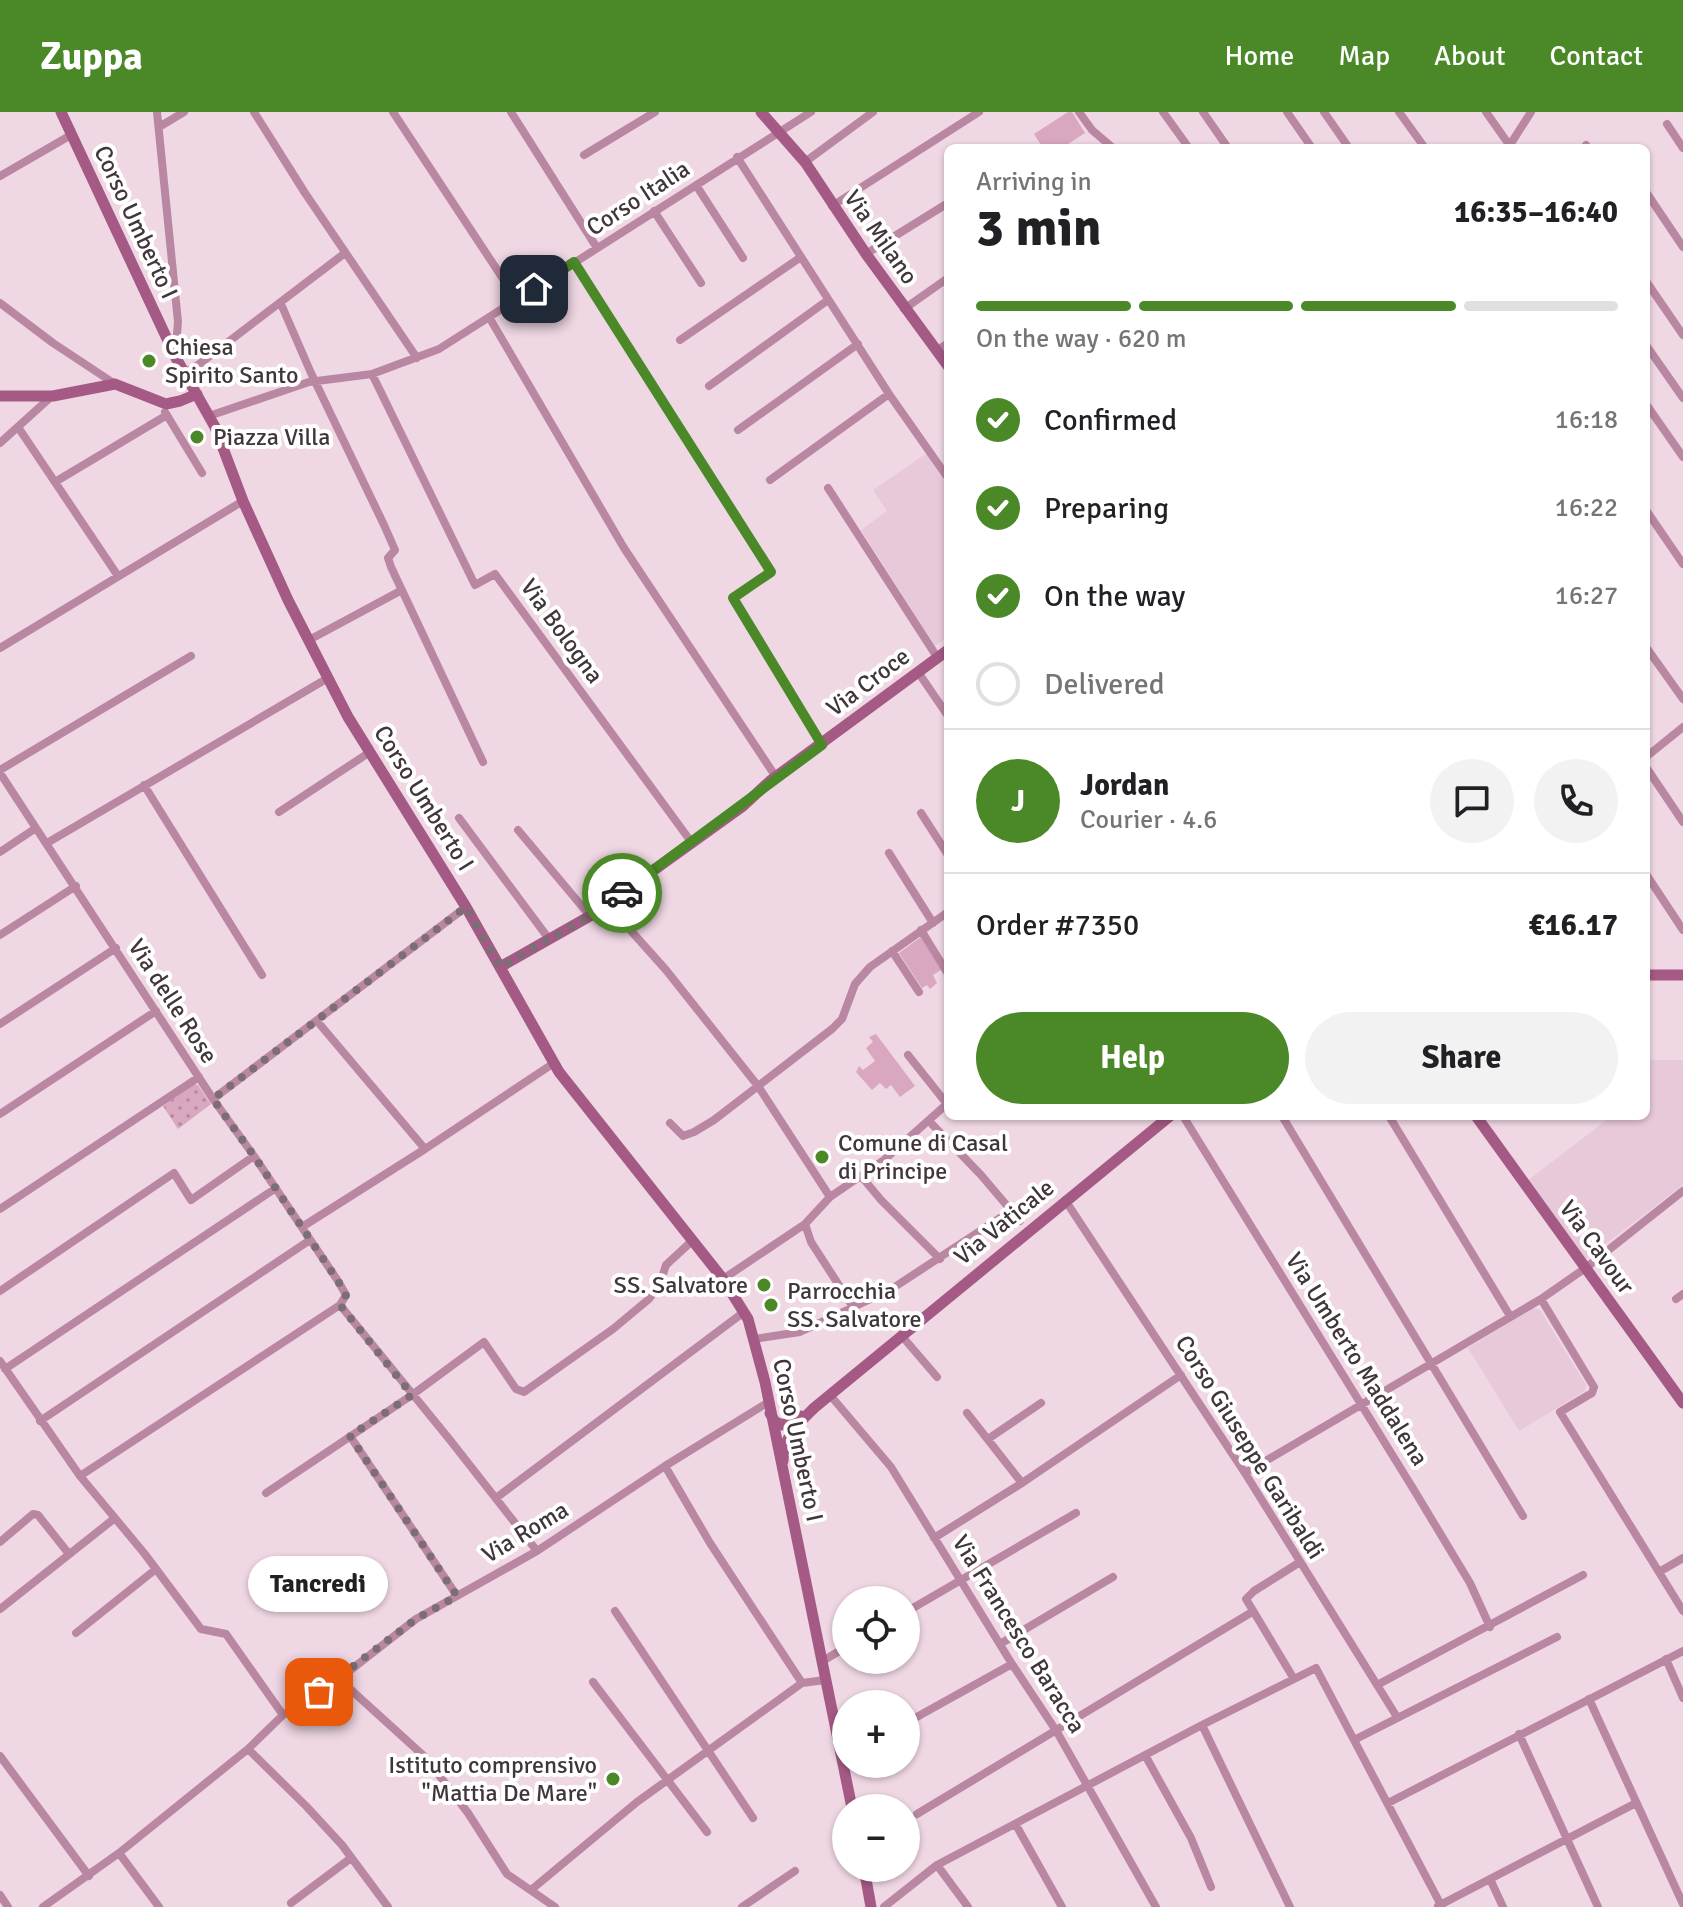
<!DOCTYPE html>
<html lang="en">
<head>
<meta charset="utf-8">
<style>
  :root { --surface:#fff; --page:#f2f2f2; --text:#202124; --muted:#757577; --line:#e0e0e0; --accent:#4b8928 }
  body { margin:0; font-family:Signika,sans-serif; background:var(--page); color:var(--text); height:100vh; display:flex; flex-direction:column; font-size:30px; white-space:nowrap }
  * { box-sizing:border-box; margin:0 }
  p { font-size:26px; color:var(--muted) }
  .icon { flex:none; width:44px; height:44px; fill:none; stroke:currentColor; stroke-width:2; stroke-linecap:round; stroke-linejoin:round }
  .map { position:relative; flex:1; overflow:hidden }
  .drawer { position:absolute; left:944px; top:32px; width:706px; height:976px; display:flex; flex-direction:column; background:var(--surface); border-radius:12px; box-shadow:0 2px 6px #0004 }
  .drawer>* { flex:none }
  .buttons { position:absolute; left:832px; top:1474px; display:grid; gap:16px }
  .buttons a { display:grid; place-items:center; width:88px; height:88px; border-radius:50%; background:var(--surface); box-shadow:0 2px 6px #0004; font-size:40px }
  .pin { position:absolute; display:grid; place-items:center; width:68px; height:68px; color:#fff; margin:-34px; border-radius:16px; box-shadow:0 4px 12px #0006 }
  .courier { position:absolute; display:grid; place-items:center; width:80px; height:80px; margin:-40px; border:6px solid #4b8928; border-radius:50%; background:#fff; color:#222; box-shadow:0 2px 10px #0007 }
  .bubble { position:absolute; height:56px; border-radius:28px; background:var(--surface); box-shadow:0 2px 6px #0004; font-size:26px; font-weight:700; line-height:56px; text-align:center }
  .head em { font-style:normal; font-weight:700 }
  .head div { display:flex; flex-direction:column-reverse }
  .head { display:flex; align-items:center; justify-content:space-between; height:136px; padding:0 32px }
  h1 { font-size:52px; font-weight:700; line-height:60px }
  .bar { display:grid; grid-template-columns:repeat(4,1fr); gap:12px 8px; align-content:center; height:96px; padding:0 32px }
  .bar i { height:10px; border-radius:6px; background:var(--line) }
  .bar .current { background:var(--accent) }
  .bar p { grid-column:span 4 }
  .line { display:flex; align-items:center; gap:20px; padding:0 32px; border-top:2px solid var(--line) }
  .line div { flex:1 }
  .round { display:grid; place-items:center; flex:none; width:84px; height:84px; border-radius:42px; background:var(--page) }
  ol { padding:0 32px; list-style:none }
  li { display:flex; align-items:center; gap:24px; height:88px }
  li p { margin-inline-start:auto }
  li .icon { padding:8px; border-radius:50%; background:var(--accent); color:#fff; stroke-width:4 }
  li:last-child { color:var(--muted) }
  li i { width:44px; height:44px; border:4px solid var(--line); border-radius:50% }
  .cta { display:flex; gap:16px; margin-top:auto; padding:16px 32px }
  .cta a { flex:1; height:92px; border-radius:48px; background:var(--accent); color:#fff; font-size:32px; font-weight:700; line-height:92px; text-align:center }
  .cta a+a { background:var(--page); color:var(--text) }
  header { display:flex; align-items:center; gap:48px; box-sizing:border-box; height:112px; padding:0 40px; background:var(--accent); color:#fff }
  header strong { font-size:38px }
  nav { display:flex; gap:44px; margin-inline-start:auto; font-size:28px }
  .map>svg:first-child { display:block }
  .built { fill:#e8c9d9 }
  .grass { fill:#daa7c1 }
  .park { fill:url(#park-dots) }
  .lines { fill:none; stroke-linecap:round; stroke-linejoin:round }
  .street { stroke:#ba87a2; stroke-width:8 }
  .secondary { stroke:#a45a84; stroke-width:11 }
  .done { stroke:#7d6e76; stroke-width:8; stroke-dasharray:0 14.4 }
  .route { stroke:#4b8928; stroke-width:10 }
  .poi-dot { fill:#4b8928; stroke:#fff; stroke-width:3 }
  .labels { text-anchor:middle; stroke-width:8; stroke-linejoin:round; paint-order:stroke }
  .street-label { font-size:24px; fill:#40363b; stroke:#fff }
  .poi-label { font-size:24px; fill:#40363b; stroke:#fff; text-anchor:start }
</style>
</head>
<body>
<header>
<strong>Zuppa</strong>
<nav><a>Home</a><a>Map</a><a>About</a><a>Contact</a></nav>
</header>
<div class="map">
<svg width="1683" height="1795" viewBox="0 0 1683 1795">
  <defs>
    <pattern id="park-dots" width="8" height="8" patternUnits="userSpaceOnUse" patternTransform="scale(2)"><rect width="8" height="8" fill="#daa7c1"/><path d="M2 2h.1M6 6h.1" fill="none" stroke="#b2899e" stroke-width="1.8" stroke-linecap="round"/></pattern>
  </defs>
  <rect width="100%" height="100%" fill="#efd7e3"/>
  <!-- built -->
  <path class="built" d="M927 341 948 375V524L935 534 861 418 887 399 873 378Z
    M1646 948H1683V1073L1586 1147 1527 1069 1612 1004H1646Z
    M1533 1196 1540 1198 1586 1273 1585 1279 1519 1319 1468 1236Z"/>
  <!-- grass -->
  <path class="grass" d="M1068 0H1072L1085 21 1062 36H1043L1034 22Z
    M921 825 941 858 933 863 937 871 930 877 927 873 922 876 899 841Z
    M876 922 915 974 900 985 891 973 886 977 880 971 872 978 856 960 859 954 863 958 875 949 866 936 873 930 869 925Z"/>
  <!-- park -->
  <path class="park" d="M194 972 198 973 211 992 178 1017 163 994Z"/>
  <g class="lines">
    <!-- street -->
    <path class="street" d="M157 0 178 210 176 233 172 238
      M254 0 305 81 417 246
      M393 0 517 188
      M511 0 597 136
      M1079 0 1092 18 1113 36
      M1163 0 1189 36
      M1203 0 1228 36
      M1287 0 1312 36
      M1324 0 1349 36
      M1399 0 1425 36
      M1486 0 1510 34
      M1667 12 1683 36
      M159 15 184 0
      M1586 33 1588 36
      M1508 36 1531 0
      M584 43 655 0
      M737 45 889 282 948 366
      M805 50 873 0
      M0 64 71 23
      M696 73 743 146
      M1646 80 1683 135
      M832 94 979 0
      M654 99 701 171
      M866 142 948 91
      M574 150 771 460 733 486 822 633
      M1646 169 1683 223
      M0 191 53 231 115 272
      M281 192 311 261 384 413 395 438 388 446 391 455 483 650
      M904 197 948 166
      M489 205 624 436 776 665
      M680 228 801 145
      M1646 233 1683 286
      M936 239 948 231
      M183 261 198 253 345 141
      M372 262 475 473 495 462 692 731
      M709 274 828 188
      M1646 292 1683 345
      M165 300 202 361
      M209 304 309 270 372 262 439 237 811 0
      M20 318 118 464
      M738 318 858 232
      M0 331 52 284
      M770 368 889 282
      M55 370 167 303
      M828 376 937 545
      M1646 398 1683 452
      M309 528 402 478
      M1646 535 1683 587
      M0 536 243 389
      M918 560 948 604
      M1646 645 1683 615
      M1646 655 1683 710
      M0 658 191 544
      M0 661 213 987 254 1044 338 1169 346 1183 340 1193 450 1328 537 1439
      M144 673 262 863
      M279 700 370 640
      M921 701 948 743
      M459 706 549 827
      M518 718 590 804
      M47 731 328 566
      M0 740 36 716
      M889 741 933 811
      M1646 762 1683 818
      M607 792 666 858 758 974 830 1085
      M921 818 948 862
      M0 823 76 774
      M892 839 919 880
      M317 909 425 1037
      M0 912 116 836
      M908 943 947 992
      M213 987 466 795
      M0 1002 156 899
      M1183 1004 1414 1378 1470 1471 1490 1515
      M1282 1004 1523 1404
      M1389 1004 1510 1204
      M929 1009 981 1063 1020 1109
      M670 1011 683 1024 694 1020 714 1008 832 917 842 907 855 872 870 855 948 800
      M861 1064 881 1088 940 1147
      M1065 1088 1245 1361 1397 1605
      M0 1097 199 965
      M805 1112 811 1130 853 1195
      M302 1115 425 1037 554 951
      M723 1167 805 1112 830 1085 884 1048 948 991
      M0 1179 174 1061 191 1088 254 1044
      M1541 1187 1594 1275 1592 1281 1560 1300 1683 1499
      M1676 1187 1683 1182
      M901 1223 937 1265
      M754 1227 800 1220 890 1178 1012 1098
      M0 1249 80 1364 144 1441 201 1517 226 1522 283 1603
      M5 1257 276 1076
      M830 1283 891 1355 1012 1552 1057 1620 1156 1795
      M967 1301 1022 1371
      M40 1309 310 1128
      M350 1324 457 1484
      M988 1327 1041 1291
      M665 1354 710 1431 802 1571
      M1245 1361 1541 1187 1587 1155 1683 1079
      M80 1364 340 1193
      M266 1381 412 1283 484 1230 516 1277 524 1280 613 1217 649 1187 660 1172 666 1153 693 1128
      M496 1386 744 1200
      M934 1426 1022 1371 1181 1263
      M0 1430 33 1402 38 1403 69 1442
      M1659 1460 1683 1446
      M0 1497 115 1406
      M615 1499 753 1706
      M906 1500 1076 1401
      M76 1521 156 1457
      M1000 1532 1113 1465
      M1666 1547 1683 1586
      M821 1550 846 1535
      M339 1567 425 1645 468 1701 507 1762 555 1795
      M1294 1567 1246 1487 1254 1479 1300 1450
      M593 1570 707 1720
      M1377 1573 1583 1463
      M1589 1587 1683 1792
      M906 1611 1012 1552
      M1202 1613 1290 1795
      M1519 1622 1598 1795
      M1354 1628 1557 1525
      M248 1637 306 1694 342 1733 388 1795
      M1145 1643 1191 1726 1211 1775
      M0 1644 89 1764
      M1388 1691 1683 1539
      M917 1702 1252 1500
      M1016 1713 1062 1795
      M119 1741 159 1795
      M937 1753 968 1795
      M1490 1767 1503 1795
      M531 1778 637 1690 802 1571 825 1568
      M0 1783 8 1795
      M291 1791 351 1746
      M1438 1794 1636 1691
      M43 1795 119 1741 248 1637 283 1603 339 1567 416 1507 537 1439 665 1354 767 1291
      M742 1795 795 1759
      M884 1795 937 1753 1202 1613 1316 1556 1442 1795"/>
    <!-- secondary -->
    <path class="secondary" d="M61 0 176 246 215 315 243 389 288 488 348 605 466 795 559 960 723 1167 748 1207 765 1270 852 1696
      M761 0 805 50 866 142 948 254
      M0 284H53L115 272 166 292 180 289 197 282
      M500 855 590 804 743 694 770 669 948 538
      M1646 863H1683
      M1476 1004 1683 1291
      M770 1301 775 1310 783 1313 801 1304
      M783 1349C783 1325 798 1312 814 1296L1170 1004
      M864 1756 871 1795"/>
  </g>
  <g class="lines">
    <!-- done -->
    <path class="done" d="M319 1580 416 1507 457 1484 350 1324 412 1283 340 1193 346 1183 338 1169 254 1044 213 987 466 795 500 855 590 804 622 781"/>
    <!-- route -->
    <path class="route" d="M534 177 574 150 771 460 733 486 822 633 622 781"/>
  </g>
  <!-- markers -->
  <g class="poi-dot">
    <circle cx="149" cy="249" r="8"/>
    <circle cx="197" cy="325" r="8"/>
    <circle cx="822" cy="1045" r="8"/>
    <circle cx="764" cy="1173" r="8"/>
    <circle cx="771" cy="1193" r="8"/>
    <circle cx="613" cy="1667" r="8"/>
  </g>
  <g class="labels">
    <!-- street labels -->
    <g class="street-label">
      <text transform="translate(638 86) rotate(-33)" y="8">Corso Italia</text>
      <text transform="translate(136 110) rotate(65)" y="8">Corso Umberto I</text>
      <text transform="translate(881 125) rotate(55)" y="8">Via Milano</text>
      <text transform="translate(562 519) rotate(54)" y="8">Via Bologna</text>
      <text transform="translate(868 570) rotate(-37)" y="8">Via Croce</text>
      <text transform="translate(424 686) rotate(58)" y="8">Corso Umberto I</text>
      <text transform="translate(173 889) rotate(57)" y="8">Via delle Rose</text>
      <text transform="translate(1004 1110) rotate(-39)" y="8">Via Vaticale</text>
      <text transform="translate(1597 1135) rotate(54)" y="8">Via Cavour</text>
      <text transform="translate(1357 1247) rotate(58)" y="8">Via Umberto Maddalena</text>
      <text transform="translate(798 1328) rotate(78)" y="8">Corso Umberto I</text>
      <text transform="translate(1250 1335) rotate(58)" y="8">Corso Giuseppe Garibaldi</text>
      <text transform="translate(525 1420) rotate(-31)" y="8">Via Roma</text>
      <text transform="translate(1019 1522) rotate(58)" y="8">Via Francesco Baracca</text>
    </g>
    <!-- poi labels -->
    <g class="poi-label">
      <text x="165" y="243">Chiesa<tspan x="165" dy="28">Spirito Santo</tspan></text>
      <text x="213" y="333">Piazza Villa</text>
      <text x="838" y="1039">Comune di Casal<tspan x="838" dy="28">di Principe</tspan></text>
      <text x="748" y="1181" text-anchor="end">SS. Salvatore</text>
      <text x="787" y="1187">Parrocchia<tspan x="787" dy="28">SS. Salvatore</tspan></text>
      <text x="597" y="1661" text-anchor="end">Istituto comprensivo<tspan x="597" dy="28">"Mattia De Mare"</tspan></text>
    </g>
  </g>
</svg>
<div class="buttons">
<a><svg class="icon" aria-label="locate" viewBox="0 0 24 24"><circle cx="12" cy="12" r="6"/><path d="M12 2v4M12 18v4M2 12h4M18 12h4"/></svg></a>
<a>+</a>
<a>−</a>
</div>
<div class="pin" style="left:319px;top:1580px;background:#ea580c"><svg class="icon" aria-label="bag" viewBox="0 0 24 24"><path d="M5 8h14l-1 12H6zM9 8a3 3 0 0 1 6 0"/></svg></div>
<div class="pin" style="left:534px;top:177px;background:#1f2937"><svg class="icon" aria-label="home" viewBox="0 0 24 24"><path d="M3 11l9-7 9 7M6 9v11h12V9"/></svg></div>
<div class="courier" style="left:622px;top:781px"><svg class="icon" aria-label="car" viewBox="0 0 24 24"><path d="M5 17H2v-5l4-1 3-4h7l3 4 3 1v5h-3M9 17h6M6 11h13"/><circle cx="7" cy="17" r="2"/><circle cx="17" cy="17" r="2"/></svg></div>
<div class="bubble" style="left:248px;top:1444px;width:140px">Tancredi</div>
<section class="drawer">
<div class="head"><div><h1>3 min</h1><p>Arriving in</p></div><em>16:35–16:40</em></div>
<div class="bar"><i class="current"></i><i class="current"></i><i class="current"></i><i></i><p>On the way · 620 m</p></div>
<ol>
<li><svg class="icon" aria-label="check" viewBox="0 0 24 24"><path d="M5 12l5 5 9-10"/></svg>Confirmed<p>16:18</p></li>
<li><svg class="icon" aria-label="check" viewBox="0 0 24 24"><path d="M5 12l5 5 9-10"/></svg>Preparing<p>16:22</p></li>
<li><svg class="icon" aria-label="check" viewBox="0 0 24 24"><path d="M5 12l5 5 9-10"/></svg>On the way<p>16:27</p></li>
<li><i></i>Delivered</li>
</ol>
<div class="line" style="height:144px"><b class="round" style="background:var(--accent);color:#fff">J</b><div><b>Jordan</b><p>Courier · 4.6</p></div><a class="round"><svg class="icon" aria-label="chat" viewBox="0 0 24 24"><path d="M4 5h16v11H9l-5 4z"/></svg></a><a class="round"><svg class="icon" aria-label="phone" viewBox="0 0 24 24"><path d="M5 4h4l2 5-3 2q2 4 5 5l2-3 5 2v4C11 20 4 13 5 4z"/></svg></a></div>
<div class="line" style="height:104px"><div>Order #7350</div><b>€16.17</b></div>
<div class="cta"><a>Help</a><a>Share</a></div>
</section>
</div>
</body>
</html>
